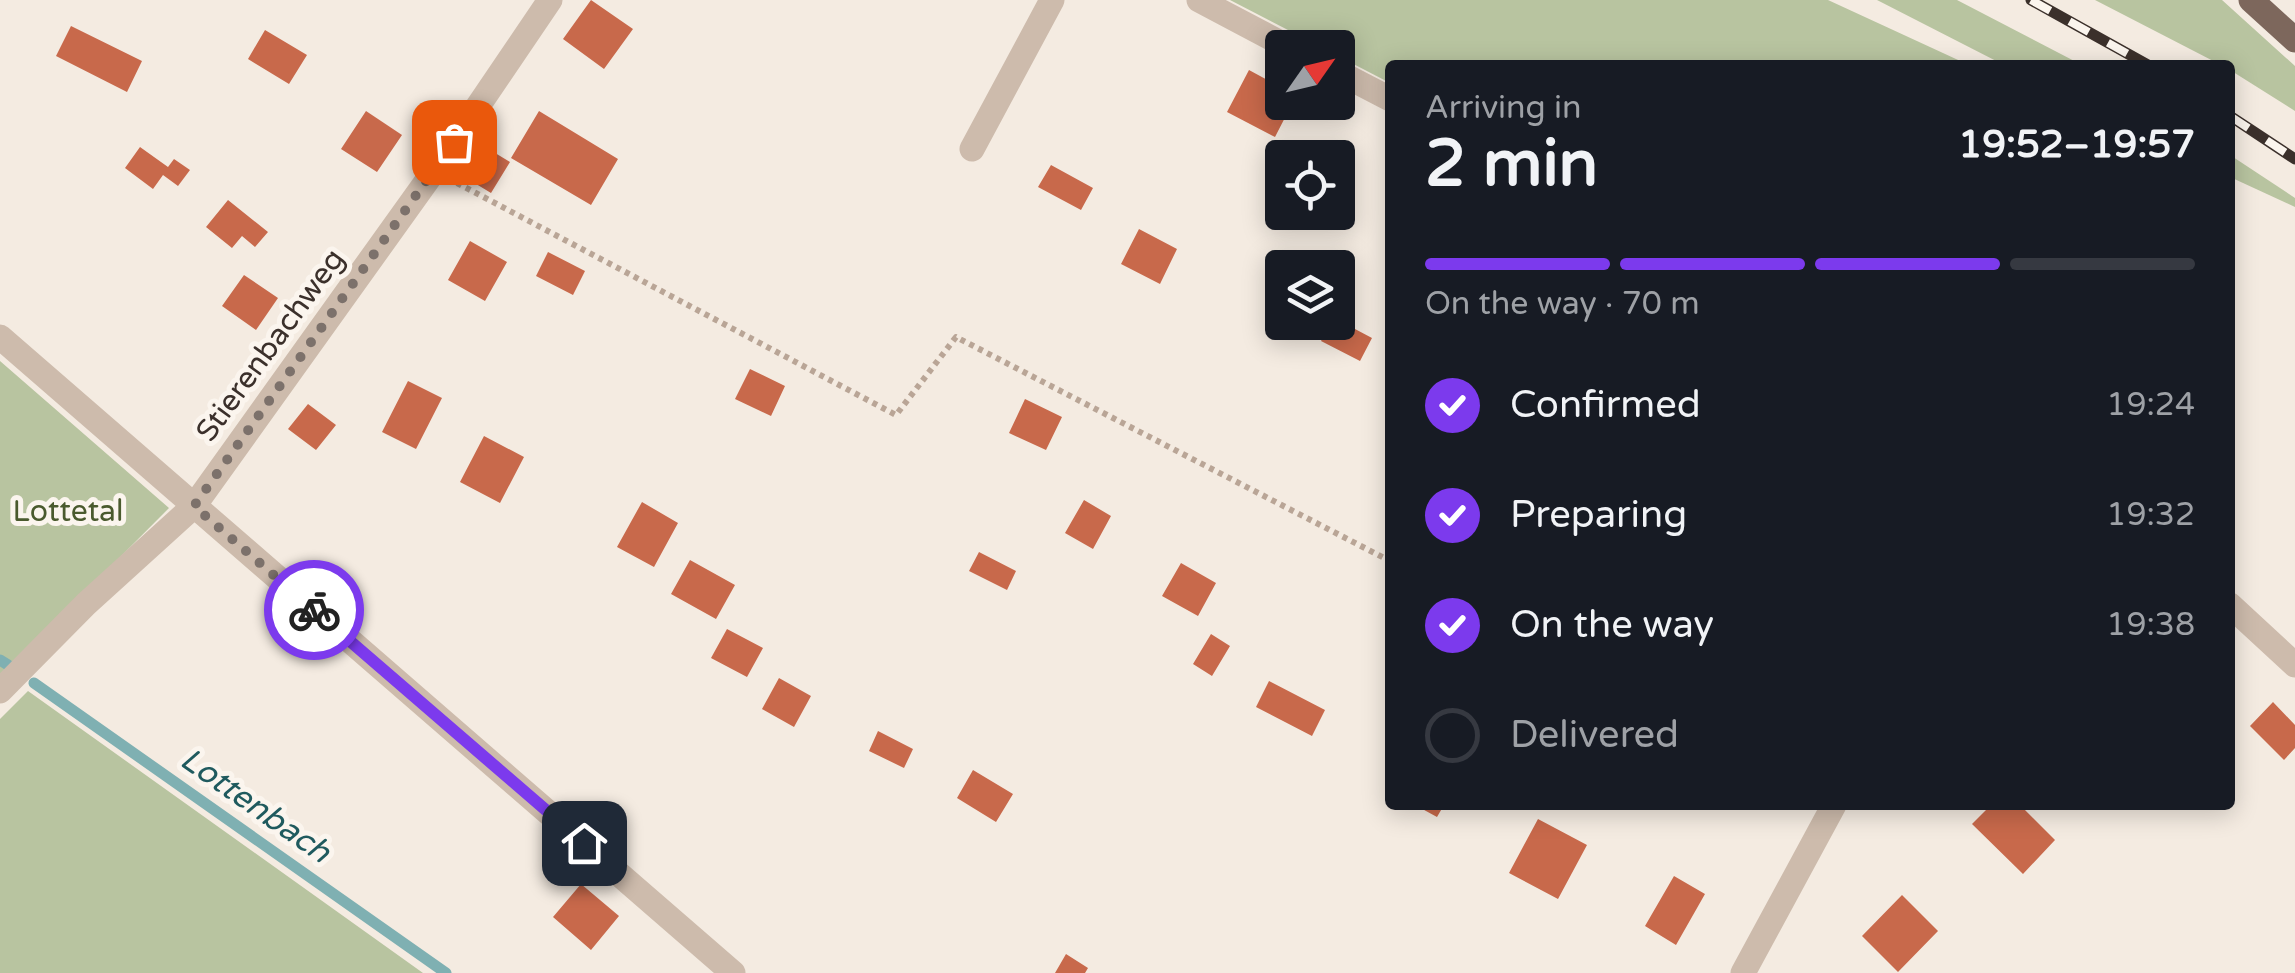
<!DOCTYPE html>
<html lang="en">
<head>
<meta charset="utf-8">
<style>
  :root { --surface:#171b24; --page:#20242c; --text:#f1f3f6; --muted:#9ea1a6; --line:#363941; --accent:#7c3aed }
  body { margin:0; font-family:"Varela Round",sans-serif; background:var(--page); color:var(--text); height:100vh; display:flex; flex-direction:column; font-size:38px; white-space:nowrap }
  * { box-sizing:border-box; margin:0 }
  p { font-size:32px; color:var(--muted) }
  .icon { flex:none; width:55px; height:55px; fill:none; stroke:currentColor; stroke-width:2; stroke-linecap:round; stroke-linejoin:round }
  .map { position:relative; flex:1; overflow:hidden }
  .drawer { position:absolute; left:1385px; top:60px; width:850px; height:750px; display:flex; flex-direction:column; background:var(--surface); border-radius:10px; box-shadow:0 5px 25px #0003 }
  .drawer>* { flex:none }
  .needle { width:65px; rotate:56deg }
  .fabs { position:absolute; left:1265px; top:30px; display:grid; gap:20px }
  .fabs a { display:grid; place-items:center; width:90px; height:90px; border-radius:10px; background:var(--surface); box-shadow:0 5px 25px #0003; font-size:50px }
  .pin { position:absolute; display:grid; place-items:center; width:85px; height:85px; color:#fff; margin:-42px; border-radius:20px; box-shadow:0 5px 15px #0006 }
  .courier { position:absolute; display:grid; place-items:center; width:100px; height:100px; margin:-50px; border:8px solid #7c3aed; border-radius:50%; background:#fff; color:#222; box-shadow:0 2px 12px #0007 }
  .headline em { font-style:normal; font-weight:800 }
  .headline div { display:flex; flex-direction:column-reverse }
  .headline { display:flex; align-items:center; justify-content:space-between; height:170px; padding:0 40px }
  h1 { font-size:65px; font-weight:800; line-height:75px }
  .bar { display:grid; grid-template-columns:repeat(4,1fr); gap:15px 10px; align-content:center; height:120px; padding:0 40px }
  .bar i { height:12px; border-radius:8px; background:var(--line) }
  .bar .active { background:var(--accent) }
  .bar p { grid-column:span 4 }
  ol { padding:0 40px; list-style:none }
  li { display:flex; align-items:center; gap:30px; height:110px }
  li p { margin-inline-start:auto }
  li .icon { padding:10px; border-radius:50%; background:var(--accent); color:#fff; stroke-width:4 }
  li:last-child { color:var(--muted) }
  li i { width:55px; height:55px; border:5px solid var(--line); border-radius:50% }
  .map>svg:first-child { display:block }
  .green { fill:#b8c4a0 }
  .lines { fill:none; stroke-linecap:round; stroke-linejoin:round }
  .stream { stroke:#7fb0b2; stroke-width:11 }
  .building { fill:#c8694b }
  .path { stroke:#b9a596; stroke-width:6; stroke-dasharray:5 5; stroke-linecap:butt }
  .minor { stroke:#cdbbac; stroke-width:25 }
  .major { stroke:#7d675c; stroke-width:25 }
  .rail-casing { stroke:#3b302b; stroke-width:11 }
  .rail { stroke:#fbf5ee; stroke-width:8; stroke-dasharray:22; stroke-linecap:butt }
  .done { stroke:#7c716b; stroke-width:10; stroke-dasharray:0 18 }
  .route { stroke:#7c3aed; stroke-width:12 }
  .labels { text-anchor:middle; stroke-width:10; stroke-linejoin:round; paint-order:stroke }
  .street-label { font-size:30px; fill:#3b302b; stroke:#fbf5ee }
  .park-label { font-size:30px; fill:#4a5a2e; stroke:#fbf5ee }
  .water-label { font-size:32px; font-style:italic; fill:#1f5a5e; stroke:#fbf5ee }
</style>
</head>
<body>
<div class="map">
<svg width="2295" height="973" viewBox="0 0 2295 973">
  <rect width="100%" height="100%" fill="#f4ebe1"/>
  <!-- green -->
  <path class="green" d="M1230 0H1828L1969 65H1390V83L1338 56V48L1321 47Z
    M1877 0H1957L2082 65H2004Z
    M2095 0H2222L2295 66V111L2230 70V65H2221Z
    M2230 155 2295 198V207L2230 177Z
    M0 361 169 508 0 678Z
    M28 691 423 973H0V719Z"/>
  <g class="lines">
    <!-- stream -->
    <path class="stream" d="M0 660 8 665
      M34 683 446 973"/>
  </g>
  <!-- building -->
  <path class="building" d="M591 0 633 29 604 69 563 39Z
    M71 26 142 61 127 92 56 56Z
    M265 30 307 55 289 84 248 59Z
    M1249 70 1282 88V102H1293L1275 137 1227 112Z
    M366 111 402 135 377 172 341 149Z
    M539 111 618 159 591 205 511 158Z
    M477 142 510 162 491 193 458 173Z
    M140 147 168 167 174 159 190 170 178 186 163 175 153 189 125 168Z
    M1051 165 1093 188 1081 210 1038 187Z
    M228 200 268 232 255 247 242 236 232 248 206 227Z
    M1139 229 1177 249 1160 284 1121 264Z
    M470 241 507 262 485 301 448 280Z
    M548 252 585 271 573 295 536 276Z
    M244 275 278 298 256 330 222 306Z
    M1338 320 1372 338 1360 361 1321 341 1331 322H1338Z
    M750 369 785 386 771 416 735 399Z
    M408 381 442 398 416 449 382 432Z
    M1025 399 1062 417 1046 450 1009 433Z
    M308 404 336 425 316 450 288 429Z
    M484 436 524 457 500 503 460 482Z
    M1084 500 1111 516 1093 549 1065 533Z
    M642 502 678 523 654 567 617 547Z
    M979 552 1016 571 1007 590 969 571Z
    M690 560 735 585 716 619 671 594Z
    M1181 563 1216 583 1198 616 1162 596Z
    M727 629 763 648 747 677 711 658Z
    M1211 634 1230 646 1212 676 1193 664Z
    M779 678 811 696 794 727 762 709Z
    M1269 681 1325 710 1312 736 1256 707Z
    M2273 702 2295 725V748L2284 760 2250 726Z
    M878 731 913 749 904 768 869 751Z
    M973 770 1013 794 996 822 957 798Z
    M1415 805H1444L1437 817Z
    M1991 805H2020L2055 840 2023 874 1972 824Z
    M1538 819 1587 845 1558 899 1509 873Z
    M1674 876 1705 894 1676 945 1645 926Z
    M581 884 619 916 591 950 553 917Z
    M1902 895 1938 931 1898 972 1862 936Z
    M1066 954 1088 968 1085 973H1055Z"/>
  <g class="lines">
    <!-- path -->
    <path class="path" d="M457 183 896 415 956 337 1390 561"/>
    <!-- minor -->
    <path class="minor" d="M1199 0 1290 48
      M1338 72 1390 99
      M972 149 1052 0
      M0 337 733 973
      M2230 605 2295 665
      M0 691 86 604 194 506 434 171 550 0
      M1743 973 1834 805"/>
    <!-- major -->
    <path class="major" d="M2251 0 2295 40"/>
    <!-- rail casing -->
    <g class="rail-casing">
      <path id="rail" d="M2031 0 2148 65
        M2230 116 2295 159"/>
    </g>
    <!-- rail -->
    <use href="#rail" class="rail"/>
  </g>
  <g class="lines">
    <!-- done -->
    <path class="done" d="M314 610 194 506 454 142"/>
    <!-- route -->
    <path class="route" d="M314 610 584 843"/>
  </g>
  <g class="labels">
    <!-- street labels -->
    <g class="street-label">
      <text transform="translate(270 345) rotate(-54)" y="10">Stierenbachweg</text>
    </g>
    <!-- park labels -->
    <g class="park-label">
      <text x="68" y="521">Lottetal</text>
    </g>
    <!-- water labels -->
    <g class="water-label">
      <text transform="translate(256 805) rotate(35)" y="11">Lottenbach</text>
    </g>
  </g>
</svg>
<div class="fabs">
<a><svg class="needle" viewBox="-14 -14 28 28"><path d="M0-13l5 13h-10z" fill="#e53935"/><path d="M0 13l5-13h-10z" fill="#9ea1a6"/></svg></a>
<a><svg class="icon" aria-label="locate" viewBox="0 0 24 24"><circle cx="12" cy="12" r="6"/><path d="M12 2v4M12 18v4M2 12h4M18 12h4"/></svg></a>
<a><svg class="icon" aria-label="layers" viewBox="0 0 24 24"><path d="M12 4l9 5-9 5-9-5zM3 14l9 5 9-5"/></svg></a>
</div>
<div class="pin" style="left:454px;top:142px;background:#ea580c"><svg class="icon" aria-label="bag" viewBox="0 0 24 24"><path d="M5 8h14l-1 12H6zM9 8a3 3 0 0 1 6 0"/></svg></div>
<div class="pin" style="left:584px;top:843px;background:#1f2937"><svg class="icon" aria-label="home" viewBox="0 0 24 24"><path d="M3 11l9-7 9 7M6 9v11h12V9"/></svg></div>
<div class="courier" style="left:314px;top:610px"><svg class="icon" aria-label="bike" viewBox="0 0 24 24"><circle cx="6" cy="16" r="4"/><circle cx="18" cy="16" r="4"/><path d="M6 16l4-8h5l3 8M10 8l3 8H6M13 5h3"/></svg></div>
<section class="drawer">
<div class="headline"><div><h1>2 min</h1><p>Arriving in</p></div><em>19:52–19:57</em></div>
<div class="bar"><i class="active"></i><i class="active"></i><i class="active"></i><i></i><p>On the way · 70 m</p></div>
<ol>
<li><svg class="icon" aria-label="check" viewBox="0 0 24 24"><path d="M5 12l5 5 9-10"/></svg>Confirmed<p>19:24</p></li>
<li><svg class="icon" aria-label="check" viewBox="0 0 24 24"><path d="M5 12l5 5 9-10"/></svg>Preparing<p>19:32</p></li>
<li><svg class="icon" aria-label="check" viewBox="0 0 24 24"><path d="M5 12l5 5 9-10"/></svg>On the way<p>19:38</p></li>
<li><i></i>Delivered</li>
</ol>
</section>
</div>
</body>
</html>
